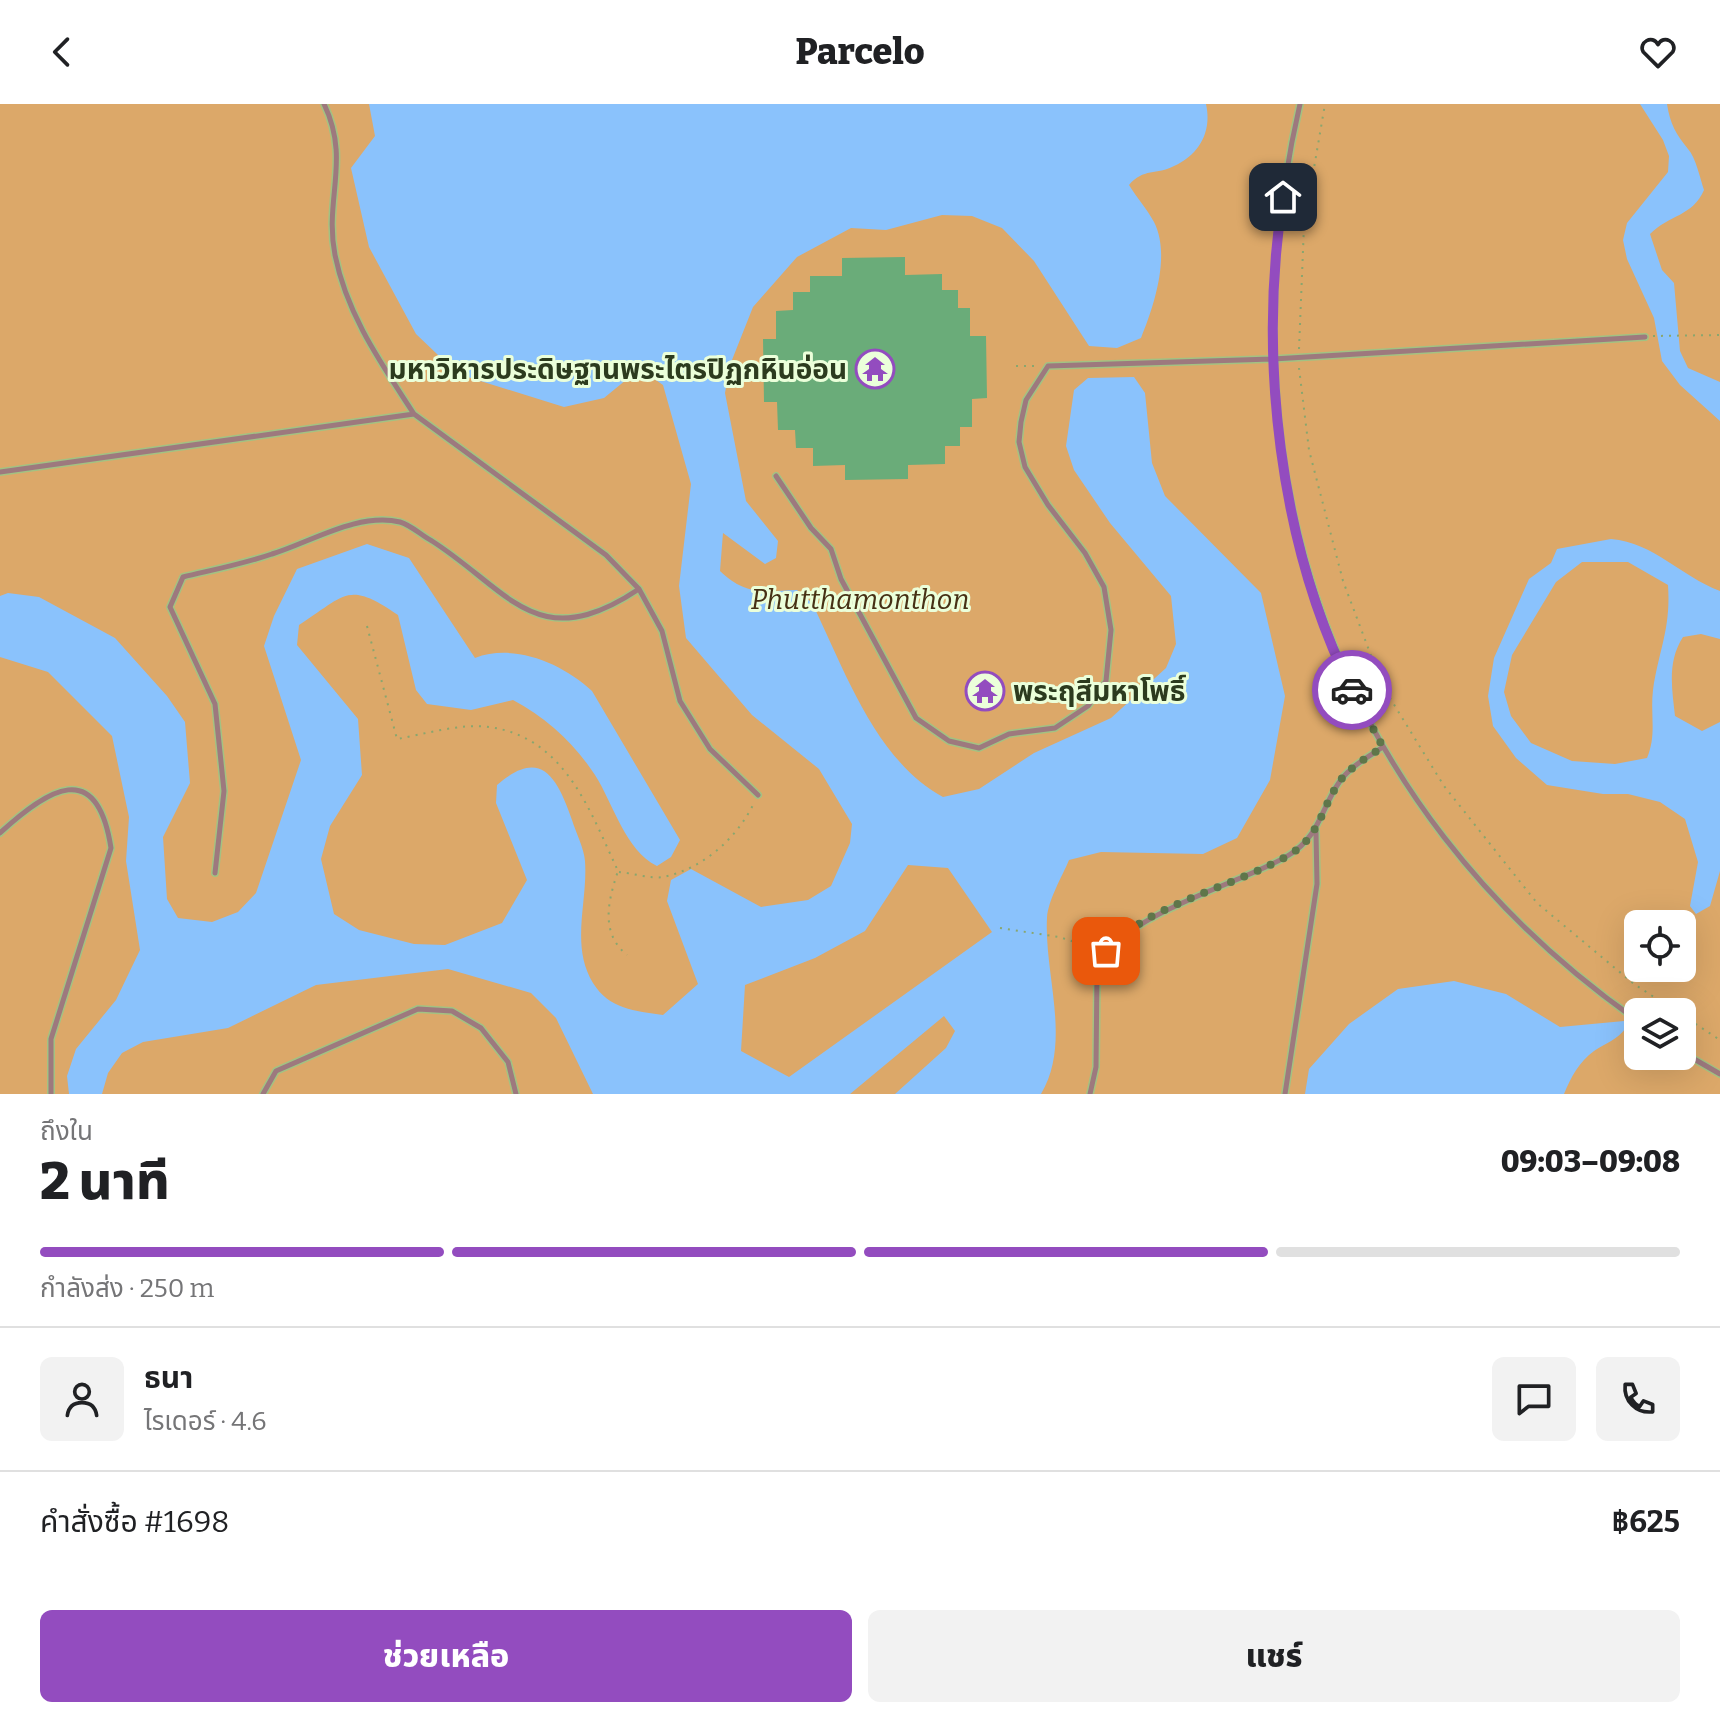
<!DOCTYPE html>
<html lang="th">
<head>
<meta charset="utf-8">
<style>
  :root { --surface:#fff; --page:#f2f2f2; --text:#202124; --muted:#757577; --line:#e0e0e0; --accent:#934cbf }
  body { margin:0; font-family:Bitter,"Noto Sans Thai",serif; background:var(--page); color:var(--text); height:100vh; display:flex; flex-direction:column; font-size:30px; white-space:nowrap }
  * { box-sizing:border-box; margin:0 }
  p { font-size:26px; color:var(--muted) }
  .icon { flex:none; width:44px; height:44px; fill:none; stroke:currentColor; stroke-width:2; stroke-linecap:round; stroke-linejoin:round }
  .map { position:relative; height:990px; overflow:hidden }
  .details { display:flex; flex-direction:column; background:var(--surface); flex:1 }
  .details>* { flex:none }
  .buttons { position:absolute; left:1624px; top:806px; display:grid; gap:16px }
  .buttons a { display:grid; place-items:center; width:72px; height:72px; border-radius:12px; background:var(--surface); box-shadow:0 8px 32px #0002; font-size:40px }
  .pin { position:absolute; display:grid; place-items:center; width:68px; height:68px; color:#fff; margin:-34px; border-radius:16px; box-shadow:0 4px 12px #0006 }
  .courier { position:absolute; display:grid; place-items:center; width:80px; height:80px; margin:-40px; border:6px solid #934cbf; border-radius:50%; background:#fff; color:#222; box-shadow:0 2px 10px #0007 }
  .headline em { font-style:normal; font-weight:800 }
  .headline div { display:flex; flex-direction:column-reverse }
  .headline { display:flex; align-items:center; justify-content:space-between; height:136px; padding:0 40px }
  h1 { font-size:52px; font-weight:800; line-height:60px }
  .bar { display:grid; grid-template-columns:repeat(4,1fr); gap:12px 8px; align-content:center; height:96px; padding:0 40px }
  .bar i { height:10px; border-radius:6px; background:var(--line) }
  .bar .current { background:var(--accent) }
  .bar p { grid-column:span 4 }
  .line { display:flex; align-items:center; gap:20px; padding:0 40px; border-top:2px solid var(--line) }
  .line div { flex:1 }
  .round { display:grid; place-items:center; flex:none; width:84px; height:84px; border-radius:12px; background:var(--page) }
  .primary-button { display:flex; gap:16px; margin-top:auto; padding:16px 40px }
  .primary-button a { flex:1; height:92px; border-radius:12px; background:var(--accent); color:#fff; font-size:32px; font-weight:800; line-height:92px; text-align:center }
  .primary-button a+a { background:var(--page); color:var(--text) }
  header { display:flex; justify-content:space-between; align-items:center; height:104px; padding:0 40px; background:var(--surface); font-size:36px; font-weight:800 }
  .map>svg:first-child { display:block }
  .green { fill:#dca869; fill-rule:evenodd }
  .water { fill:#8ac2fc; fill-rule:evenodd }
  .building { fill:#6aac79 }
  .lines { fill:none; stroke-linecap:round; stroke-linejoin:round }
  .service-casing { stroke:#a2c283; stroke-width:8 }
  .path { stroke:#89a66e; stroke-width:2; stroke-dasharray:2 6; stroke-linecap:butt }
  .service { stroke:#9d797e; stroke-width:5 }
  .done { stroke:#5f764a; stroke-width:8; stroke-dasharray:0 14.4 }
  .route { stroke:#934cbf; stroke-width:10 }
  .labels { text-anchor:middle; stroke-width:6; stroke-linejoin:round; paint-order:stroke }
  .poi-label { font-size:28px; font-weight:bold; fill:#2c3b1e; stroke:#ebffda; text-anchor:end }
  .park-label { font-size:28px; font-style:italic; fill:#463014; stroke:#ebffda }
</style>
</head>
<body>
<header><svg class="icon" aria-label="back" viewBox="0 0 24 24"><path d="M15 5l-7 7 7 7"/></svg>Parcelo<svg class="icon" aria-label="heart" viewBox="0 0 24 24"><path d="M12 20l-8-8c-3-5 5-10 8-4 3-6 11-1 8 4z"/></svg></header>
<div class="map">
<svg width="1720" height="990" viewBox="0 0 1720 990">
  <rect width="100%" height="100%" fill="#bfe49c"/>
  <!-- green -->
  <path class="green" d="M0 0H1720V990H0ZM1638 820H1682V864H1638ZM1638 908H1682V952H1638Z"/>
  <!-- water -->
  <path class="water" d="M369 0H1206C1212 27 1200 50 1174 62 1157 71 1143 64 1129 81 1137 94 1147 105 1154 118 1171 151 1154 202 1141 234L1117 244 1089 242 1034 157 1002 124 972 112 942 111 886 126 851 124 797 153 753 203 730 261 725 289 746 397 778 437 776 454 765 460 723 429 720 467C746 492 763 487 797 486L812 499C845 566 875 656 943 693L979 685 1034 649 1111 614 1166 564 1176 540 1171 492 1110 419 1074 366 1066 342 1074 286 1088 274 1134 273 1145 289 1152 359 1165 392 1261 489 1285 592 1270 676 1237 734 1203 750 1101 748 1069 756C1062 773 1048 796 1047 814 1044 871 1072 938 1041 990H895L946 944 955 927 944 912 850 990H593L556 914 531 889 448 865 316 881 228 924 143 938 122 949 108 969 102 990H69L67 972 76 945 116 896 140 846 126 757 129 713 112 632 48 568 0 553V492L8 489 39 493 115 534 167 592 185 618 190 679 163 733 167 795 178 814 212 818 238 808 256 789 301 656 264 542 274 512 297 465 367 440 409 454 475 554C514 539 562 559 592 587L680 736 671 753 657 762C625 746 614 701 595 671 574 639 547 614 513 596L471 606 427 600 416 586 398 511C347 476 346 491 299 521L297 541 358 615 362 671 330 722 321 755 334 810 359 826 414 840 445 841 502 819 527 776 496 699 497 681C541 643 557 673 572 716 576 729 584 744 585 757 588 798 570 841 593 879 609 905 635 907 663 911L698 880 667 797 671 776 691 765 761 803 808 796 831 782 850 739 852 720 819 665 752 611 686 534 679 482 691 380 663 281 650 272 632 271 604 294 564 303 458 270 416 230 369 143 351 64 375 32ZM908 761 948 764 992 828 789 973 741 947 745 881 815 854 865 827Z
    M1640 0H1667C1670 20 1676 30 1688 45 1696 54 1700 74 1704 86 1693 112 1669 111 1650 130L1662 166 1674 179 1680 247 1688 264 1720 278V317L1680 281 1662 257 1654 214 1627 155 1623 136 1627 119 1668 68 1669 52 1663 36Z
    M1611 435C1655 439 1680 472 1720 487V535L1701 530 1683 533C1667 558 1672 584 1675 612L1702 627 1720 618V767L1710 802 1696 810 1690 802 1698 758 1685 715 1660 698 1628 690H1603L1547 681 1516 654 1493 622 1488 592 1494 554 1529 475 1551 459 1557 445ZM1628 458 1668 481C1671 525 1659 545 1653 586 1650 611 1657 630 1647 654L1615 660 1572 657 1531 639 1511 612 1504 588 1512 551 1556 478 1582 458Z
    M1454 877 1506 890 1560 923 1624 917 1626 924C1616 937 1607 938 1594 947 1579 958 1571 973 1564 990H1305L1309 965 1349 920 1398 885Z"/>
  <!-- building -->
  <path class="building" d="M905 153V171L942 170V186H958V204H970V232H986L987 294 972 295V323H960V342H945V360L908 361V375L845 376V361L813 362V344H796L795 326H778L777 298H764L763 235H776V207L793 206V188H810V172H842V154Z
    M967 588a18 18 0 1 1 36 0a18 18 0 1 1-36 0Z"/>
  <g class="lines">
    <!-- service casing -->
    <g class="service-casing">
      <path id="service" d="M324 0C351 56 324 95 335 151 347 211 381 259 414 310
        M1300 0C1217 360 1332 702 1638 917
        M0 368 414 310 606 451 639 485 662 527 680 597 710 645 758 691
        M776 372 811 424 831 445 841 475 916 614 949 637 979 644 1009 630 1055 624 1088 602 1106 577 1111 526 1104 483 1085 449 1048 401 1025 363 1019 338 1021 318 1026 296 1048 262 1273 255 1645 233
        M0 729C48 685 97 653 111 744L51 935V990
        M215 769 224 687 215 600 170 503 183 473C212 466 243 460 272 450 311 438 358 408 400 418 411 421 422 432 432 437 510 487 537 553 639 485
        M1682 948 1720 970
        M263 990 276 967 418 905 452 907 481 924 508 958 516 990
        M1090 990 1096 963 1097 869C1112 811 1241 781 1289 751 1320 732 1321 704 1340 677 1351 662 1368 653 1383 643
        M1285 990 1317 780 1316 728"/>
    </g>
    <!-- path -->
    <path class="path" d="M1653 232 1720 231
      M1299 245 1304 122 1325 0
      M1016 262H1035
      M1299 264 1309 346 1343 477 1382 581 1444 682 1537 799 1634 880 1677 908
      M367 522 397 635C425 630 461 619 489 623 565 633 590 707 618 767 608 797 600 829 627 851
      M619 768C632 769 650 775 663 773 703 765 737 734 754 699
      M1000 824 1059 833 1100 846
      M1682 911 1720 936"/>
    <!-- service -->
    <use href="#service" class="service"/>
  </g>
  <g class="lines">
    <!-- done -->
    <path class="done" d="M1106 847C1145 801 1237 782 1289 751 1320 733 1321 704 1340 677 1351 662 1368 653 1383 643L1352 586"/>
    <!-- route -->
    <path class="route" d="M1283 93C1258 252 1279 441 1352 586"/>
  </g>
  <!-- icons -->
  <defs>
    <g id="temple-ring" transform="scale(2)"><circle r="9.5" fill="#ebffda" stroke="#934cbf" stroke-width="1.5"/><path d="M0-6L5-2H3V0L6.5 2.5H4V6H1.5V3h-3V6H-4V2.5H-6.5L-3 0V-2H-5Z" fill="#934cbf"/></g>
  </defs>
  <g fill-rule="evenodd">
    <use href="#temple-ring" x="875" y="265"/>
    <use href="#temple-ring" x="985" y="587"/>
  </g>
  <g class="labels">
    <!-- poi labels -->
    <g class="poi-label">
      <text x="847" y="275">มหาวิหารประดิษฐานพระไตรปิฏกหินอ่อน</text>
      <text x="1013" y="597" text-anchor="start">พระฤสีมหาโพธิ์</text>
    </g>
    <!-- park labels -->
    <g class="park-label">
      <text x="860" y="505">Phutthamonthon</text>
    </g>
  </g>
</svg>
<div class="buttons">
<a><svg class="icon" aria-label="locate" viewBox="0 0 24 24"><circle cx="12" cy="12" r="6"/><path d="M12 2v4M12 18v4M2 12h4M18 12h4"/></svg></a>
<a><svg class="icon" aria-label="layers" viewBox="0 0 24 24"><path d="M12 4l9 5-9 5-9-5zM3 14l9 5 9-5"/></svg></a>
</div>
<div class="pin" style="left:1106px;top:847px;background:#ea580c"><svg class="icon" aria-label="bag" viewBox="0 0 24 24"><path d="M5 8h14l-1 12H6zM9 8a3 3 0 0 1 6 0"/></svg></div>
<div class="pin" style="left:1283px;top:93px;background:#1f2937"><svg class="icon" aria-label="home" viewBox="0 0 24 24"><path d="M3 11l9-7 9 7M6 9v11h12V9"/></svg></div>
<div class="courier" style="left:1352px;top:586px"><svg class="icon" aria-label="car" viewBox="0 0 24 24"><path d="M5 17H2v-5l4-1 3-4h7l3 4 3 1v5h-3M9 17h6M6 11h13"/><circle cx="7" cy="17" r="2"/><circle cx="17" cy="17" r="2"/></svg></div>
</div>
<section class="details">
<div class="headline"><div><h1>2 นาที</h1><p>ถึงใน</p></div><em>09:03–09:08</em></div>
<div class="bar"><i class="current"></i><i class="current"></i><i class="current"></i><i></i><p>กำลังส่ง · 250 m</p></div>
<div class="line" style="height:144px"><a class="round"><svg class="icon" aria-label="person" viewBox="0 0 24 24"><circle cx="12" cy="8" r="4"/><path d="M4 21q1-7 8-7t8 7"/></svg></a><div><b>ธนา</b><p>ไรเดอร์ · 4.6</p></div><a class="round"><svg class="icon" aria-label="chat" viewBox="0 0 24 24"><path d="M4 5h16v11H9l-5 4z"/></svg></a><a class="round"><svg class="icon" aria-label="phone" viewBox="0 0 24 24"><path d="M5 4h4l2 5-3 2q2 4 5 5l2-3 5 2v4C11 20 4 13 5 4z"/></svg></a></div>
<div class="line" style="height:104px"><div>คำสั่งซื้อ #1698</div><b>฿625</b></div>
<div class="primary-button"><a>ช่วยเหลือ</a><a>แชร์</a></div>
</section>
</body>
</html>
